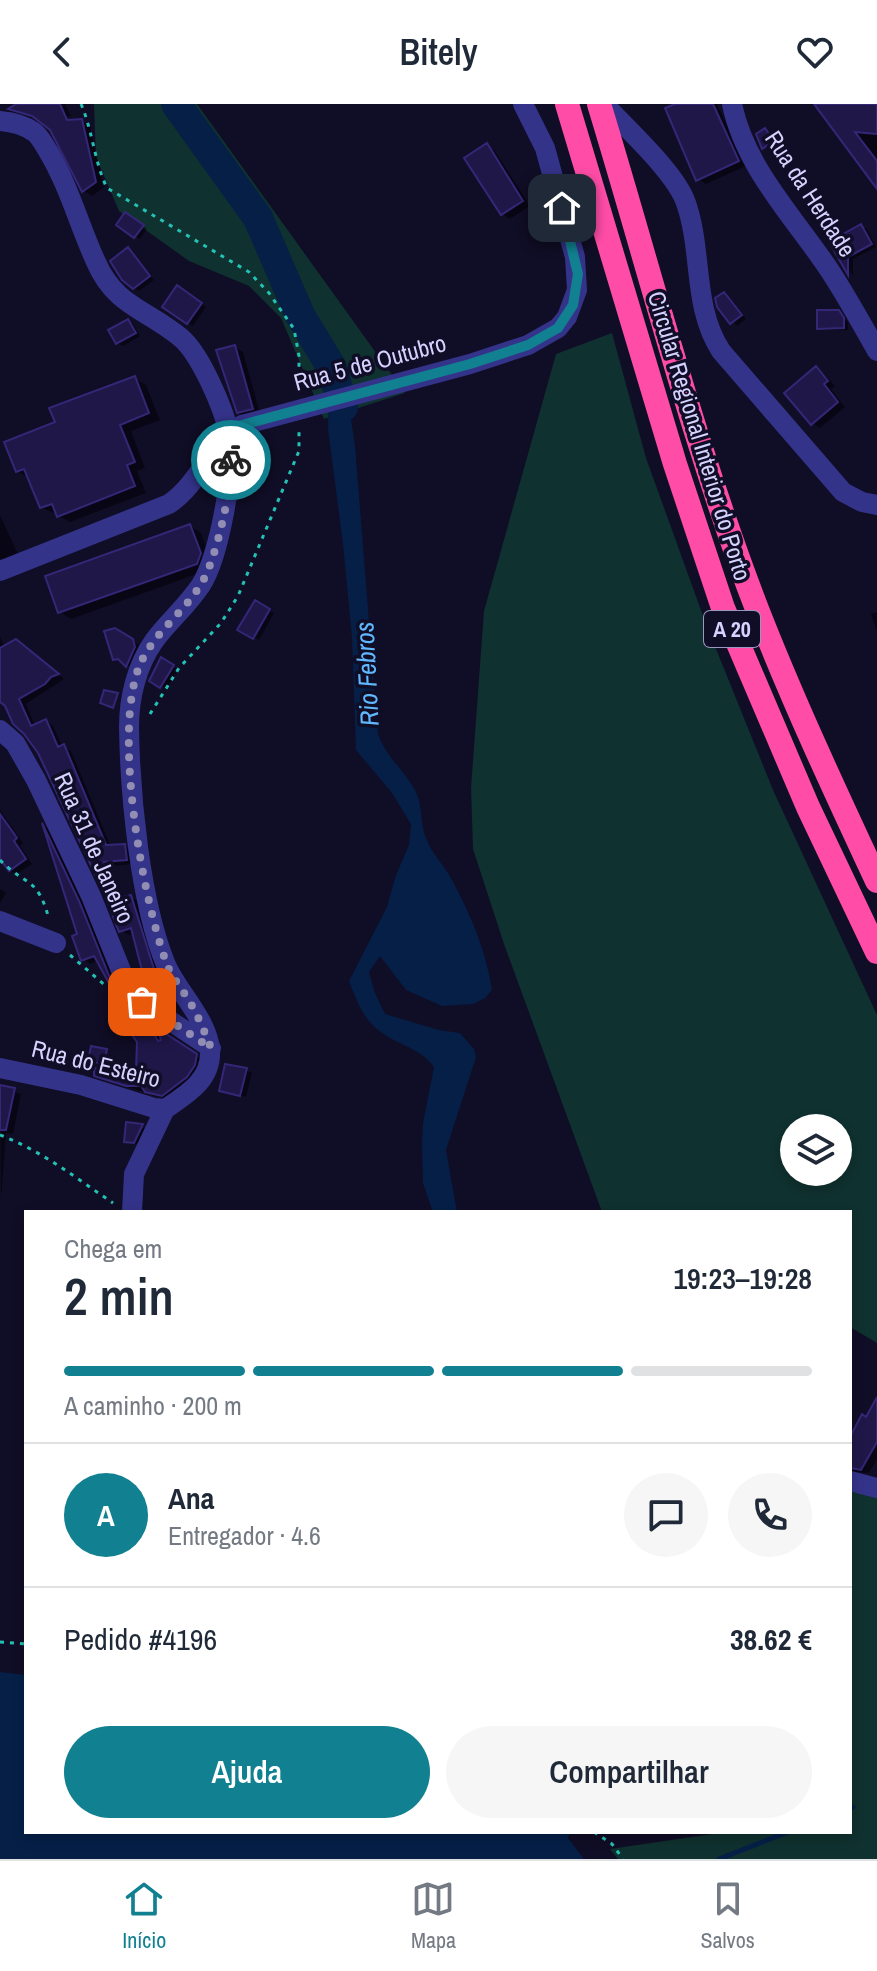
<!DOCTYPE html>
<html lang="pt">
<head>
<meta charset="utf-8">
<style>
  :root { --surface:#fff; --page:#f6f6f7; --text:#1f2937; --muted:#747a83; --line:#e0e1e3; --accent:#118090 }
  body { margin:0; font-family:"Archivo Narrow",sans-serif; background:var(--page); color:var(--text); height:100vh; display:flex; flex-direction:column; font-size:30px; white-space:nowrap }
  * { box-sizing:border-box; margin:0 }
  p { font-size:26px; color:var(--muted) }
  .icon { flex:none; width:44px; height:44px; fill:none; stroke:currentColor; stroke-width:2; stroke-linecap:round; stroke-linejoin:round }
  .map { position:relative; flex:1; overflow:hidden }
  .panel { position:absolute; left:24px; top:1106px; width:828px; height:624px; display:flex; flex-direction:column; background:var(--surface); border-radius:0px; box-shadow:0 4px 12px #0003 }
  .panel>* { flex:none }
  .tools { position:absolute; left:780px; top:1010px; display:grid; gap:16px }
  .tools a { display:grid; place-items:center; width:72px; height:72px; border-radius:50%; background:var(--surface); box-shadow:0 4px 12px #0003; font-size:40px }
  .pin { position:absolute; display:grid; place-items:center; width:68px; height:68px; color:#fff; margin:-34px; border-radius:16px; box-shadow:0 4px 12px #0006 }
  .courier { position:absolute; display:grid; place-items:center; width:80px; height:80px; margin:-40px; border:6px solid #118090; border-radius:50%; background:#fff; color:#222; box-shadow:0 2px 10px #0007 }
  .overview em { font-style:normal; font-weight:600 }
  .overview div { display:flex; flex-direction:column-reverse }
  .overview { display:flex; align-items:center; justify-content:space-between; height:136px; padding:0 40px }
  h1 { font-size:52px; font-weight:600; line-height:60px }
  .bar { display:grid; grid-template-columns:repeat(4,1fr); gap:12px 8px; align-content:center; height:96px; padding:0 40px }
  .bar i { height:10px; border-radius:6px; background:var(--line) }
  .bar .on { background:var(--accent) }
  .bar p { grid-column:span 4 }
  .line { display:flex; align-items:center; gap:20px; padding:0 40px; border-top:2px solid var(--line) }
  .line div { flex:1 }
  .round { display:grid; place-items:center; flex:none; width:84px; height:84px; border-radius:42px; background:var(--page) }
  .action { display:flex; gap:16px; margin-top:auto; padding:16px 40px }
  .action a { flex:1; height:92px; border-radius:48px; background:var(--accent); color:#fff; font-size:32px; font-weight:600; line-height:92px; text-align:center }
  .action a+a { background:var(--page); color:var(--text) }
  header { display:flex; justify-content:space-between; align-items:center; height:104px; padding:0 40px; background:var(--surface); font-size:36px; font-weight:600 }
  .tabs { display:flex; justify-content:space-around; align-items:center; height:112px; border-top:2px solid var(--line); background:var(--surface); font-size:22px; color:var(--muted) }
  .tabs a { display:grid; justify-items:center; gap:4px }
  .tabs .on { color:var(--accent) }
  .map>svg:first-child { display:block }
  .green { fill:#0f312f; fill-rule:evenodd }
  .water { fill:#051f47 }
  .shadow { fill:#0007 }
  .lines { fill:none; stroke-linecap:round; stroke-linejoin:round }
  .stream { stroke:#051f47; stroke-width:5 }
  .river { stroke:#051f47; stroke-width:30 }
  .building { fill:#201749; stroke:#342778; stroke-width:2 }
  .path { stroke:#23c2b4; stroke-width:3; stroke-dasharray:4 6; stroke-linecap:butt }
  .minor { stroke:#34338a; stroke-width:20 }
  .highway { stroke:#ff4da7; stroke-width:24 }
  .done { stroke:#918db3; stroke-width:8; stroke-dasharray:0 14.4 }
  .route { stroke:#118090; stroke-width:10 }
  .labels { text-anchor:middle; stroke-width:7; stroke-linejoin:round; paint-order:stroke }
  .shield { fill:#100d26; stroke:#9b97be; stroke-width:2 }
  .shield-label { font-size:22px; font-weight:bold; fill:#d6d2ff }
  .street-label { font-size:24px; fill:#d6d2ff; stroke:#100d26 }
  .water-label { font-size:26px; font-style:italic; fill:#60b9ff; stroke:#100d26 }
</style>
</head>
<body>
<header><svg class="icon" aria-label="back" viewBox="0 0 24 24"><path d="M15 5l-7 7 7 7"/></svg>Bitely<svg class="icon" aria-label="heart" viewBox="0 0 24 24"><path d="M12 20l-8-8c-3-5 5-10 8-4 3-6 11-1 8 4z"/></svg></header>
<div class="map">
<svg width="877" height="1755" viewBox="0 0 877 1755">
  <rect width="100%" height="100%" fill="#100d26"/>
  <!-- green -->
  <path class="green" d="M94 0H197L405 289 324 315 281 214 249 182 189 157 119 107 96 53Z
    M612 229 646 354 706 520 773 686 877 911V1239L850 1223V1108H602L504 840 473 745 471 684 484 507 556 250ZM838 1024V1068H794V1024Z
    M877 1375V1755H618L610 1745 726 1728H850V1388L868 1390Z"/>
  <!-- water -->
  <path class="water" d="M332 264 337 268 350 308 355 342 378 630C386 652 400 662 412 681 424 698 419 716 426 734 431 749 445 762 452 776 471 811 486 847 492 886L485 894 473 900 442 902 406 886 380 852 369 868 375 889 385 910 439 926 460 929 474 945 476 953 446 1046 457 1108H433L423 1079 422 1041 423 1019 434 963C420 943 396 941 377 925 363 914 355 893 349 877L387 803 396 771 409 741 411 720 392 689 356 646 352 534 343 440 328 325 329 272Z
    M0 1568 26 1571V1728H570L568 1734 584 1755H0Z"/>
  <!-- shadow -->
  <path class="shadow" d="M22 0H65L71 12 42 15 12 5Z
    M674 0H717L746 62 706 80 698 75Z
    M817 0H877V82Z
    M82 17 90 22 104 83 92 92 84 87 69 54Z
    M487 42 495 47 530 102 510 115 502 110Z
    M131 113 147 125 140 135 135 132Z
    M861 122 867 125 876 143 853 155V172L832 138Z
    M128 146 154 176 139 187 134 184Z
    M183 187 206 203 193 222 188 219Z
    M724 190 746 215 737 222 719 202Z
    M838 208 848 218V226H824L819 223Z
    M128 217 133 220 140 232 123 242 117 239Z
    M235 243 243 248 260 309 247 313 238 308Z
    M816 265 824 270 835 282 831 285 845 303 820 324 812 319Z
    M134 274 146 281 160 316 131 327 145 364 137 367 146 389 70 418 59 412 57 408 53 409 41 403 30 374 17 367 57 319Z
    M0 411 19 452 7 457 0 455Z
    M190 422 201 429 211 456 208 466 71 515 60 508Z
    M256 499 274 509 259 536 240 525Z
    M877 508V528L871 510Z
    M115 526 141 542 135 566 115 555Z
    M0 533 5 544 24 542 64 575 26 600 35 622 46 617 53 622 62 642 71 647 111 743 124 742 132 746 134 760 110 762 124 795 130 793 138 797 161 872 180 903 134 829 129 831 121 826 105 786 39 648 7 601 0 596Z
    M162 556 178 566 166 585 152 576Z
    M0 706 23 739 20 742 32 760 17 770 10 766 0 751Z
    M45 723 49 725 86 803 119 885 130 904 123 899 99 856 90 860 83 855 80 831Z
    M0 785 6 789 0 799Z
    M148 923 169 933 207 959 174 997 108 977 96 970 138 968 139 938Z
    M246 966 252 969 246 993 221 986Z
    M0 983 21 990 13 1030 6 1029 1 1097Z
    M128 1020 147 1025 140 1041 126 1037Z
    M877 1297V1355L869 1369 855 1368 850 1365V1334L867 1315Z"/>
  <g class="lines">
    <!-- stream -->
    <path class="stream" d="M850 1704 853 1703
      M719 1755 788 1728"/>
    <!-- river -->
    <path class="river" d="M176 0 258 114 300 211 332 264 343 303"/>
  </g>
  <!-- building -->
  <path class="building" d="M16 0H60L67 16 82 15 96 78 82 88 50 26 32 12 8 5Z
    M675 0H713L739 57 696 77 665 4Z
    M814 0H877V30L855 28 877 57V85Z
    M765 24 774 37 762 45 756 30Z
    M487 39 523 97 501 111 464 54Z
    M125 108 144 121 134 134 116 121Z
    M861 120 872 140 848 153V171L829 138Z
    M128 143 150 172 133 185 122 176 110 157Z
    M177 181 202 199 187 220 162 203Z
    M724 188 742 211 730 220 717 203 715 194Z
    M817 206H839L844 214V224L817 225Z
    M128 215 136 229 116 240 108 226Z
    M235 241 253 305 237 309 216 246Z
    M816 262 828 277 824 280 838 298 811 321 784 289Z
    M135 272 149 309 120 321 135 358 127 361 135 382 57 413 52 400 40 404 24 365 16 368 4 338 55 318 49 304Z
    M190 420 201 449 197 460 58 509 45 472Z
    M255 496 270 505 253 535 237 526Z
    M115 524 133 535 135 543 126 563 118 555 113 556 104 527Z
    M16 535 59 570 51 573 45 580 19 595 31 622 46 615 58 643 64 640 106 741 125 740 127 756 104 758 119 794 131 791 154 865 175 905 152 889 146 882 131 824 119 828 103 787 38 649 24 630 13 620 5 602 0 598V544Z
    M161 553 174 561 160 584 149 577Z
    M104 586 118 589 113 604 100 599Z
    M0 710 17 734 14 737 26 755 9 767 0 755Z
    M42 719 79 797 112 879 126 898 121 901 94 852 81 857 72 832 77 830Z
    M132 921H149L158 937 161 936 157 924 197 950 195 961 187 973 162 992 145 988 141 982H126L94 972V964L136 966 137 938 132 931Z
    M91 942 107 945 104 960 88 957Z
    M225 960 247 964 240 992 219 987Z
    M0 981 15 984 6 1026H0Z
    M126 1018 143 1020 134 1039 124 1038Z
    M877 1293V1338L861 1366 850 1364V1333L862 1310 866 1313Z"/>
  <g class="lines">
    <!-- path -->
    <path class="path" d="M81 0C93 28 94 57 107 84L249 168 269 189 294 225 299 252V286
      M150 610 179 564 221 519 238 492 299 347V324
      M0 756C26 783 37 771 49 815
      M70 851 107 883
      M0 1031C42 1047 76 1074 113 1099
      M0 1538 26 1540
      M594 1728 612 1740 623 1755"/>
    <!-- minor -->
    <path class="minor" d="M604 0C627 25 676 69 686 99 703 148 692 202 721 247L843 388 862 398 877 401
      M732 0C745 64 795 114 830 167 847 193 862 220 877 247
      M0 17C12 18 24 21 34 28 40 32 44 41 48 47 69 82 79 121 96 158 115 202 146 205 180 233 200 249 223 303 229 329 236 362 219 453 201 481 187 502 168 518 154 537 137 561 129 593 129 623 130 691 140 798 166 861 178 888 208 916 210 946 212 976 186 991 165 1005
      M0 467 169 400C200 379 215 334 242 321L470 260 528 241 558 224 567 213 577 186 575 153 545 44 523 0
      M0 626 15 639 36 676 91 792 124 874 142 898 211 944
      M0 817 56 839
      M0 964 81 981 154 1004 165 1005
      M132 1108 134 1070 165 1005
      M850 1377 877 1384"/>
    <!-- highway -->
    <path class="highway" d="M567 0 675 360 723 504 808 703 877 848
      M599 0C650 167 694 342 757 505 793 597 835 687 877 777"/>
  </g>
  <g class="lines">
    <!-- done -->
    <path class="done" d="M142 898 211 944C205 929 199 914 191 900 183 886 171 873 166 858 142 790 113 630 139 563 152 530 183 510 201 480 216 457 232 384 231 356"/>
    <!-- route -->
    <path class="route" d="M231 356 229 329 242 321 470 260 528 241 558 224 573 201 578 170 562 104"/>
  </g>
  <g class="labels">
    <!-- shield labels -->
    <rect class="shield" x="704" y="507" width="56" height="36" rx="6"/>
    <g class="shield-label">
      <text x="732" y="533">A 20</text>
    </g>
    <!-- street labels -->
    <g class="street-label">
      <text transform="translate(810 90) rotate(57)" y="8">Rua da Herdade</text>
      <text transform="translate(370 259) rotate(-15)" y="8">Rua 5 de Outubro</text>
      <text transform="translate(699 332) rotate(73)" y="8">Circular Regional Interior do Porto</text>
      <text transform="translate(94 744) rotate(66)" y="8">Rua 31 de Janeiro</text>
      <text transform="translate(96 960) rotate(14)" y="8">Rua do Esteiro</text>
    </g>
    <!-- water labels -->
    <g class="water-label">
      <text transform="translate(367 570) rotate(-93)" y="9">Rio Febros</text>
    </g>
  </g>
</svg>
<div class="tools">
<a><svg class="icon" aria-label="layers" viewBox="0 0 24 24"><path d="M12 4l9 5-9 5-9-5zM3 14l9 5 9-5"/></svg></a>
</div>
<div class="pin" style="left:142px;top:898px;background:#ea580c"><svg class="icon" aria-label="bag" viewBox="0 0 24 24"><path d="M5 8h14l-1 12H6zM9 8a3 3 0 0 1 6 0"/></svg></div>
<div class="pin" style="left:562px;top:104px;background:#1f2937"><svg class="icon" aria-label="home" viewBox="0 0 24 24"><path d="M3 11l9-7 9 7M6 9v11h12V9"/></svg></div>
<div class="courier" style="left:231px;top:356px"><svg class="icon" aria-label="bike" viewBox="0 0 24 24"><circle cx="6" cy="16" r="4"/><circle cx="18" cy="16" r="4"/><path d="M6 16l4-8h5l3 8M10 8l3 8H6M13 5h3"/></svg></div>
<section class="panel">
<div class="overview"><div><h1>2 min</h1><p>Chega em</p></div><em>19:23–19:28</em></div>
<div class="bar"><i class="on"></i><i class="on"></i><i class="on"></i><i></i><p>A caminho · 200 m</p></div>
<div class="line" style="height:144px"><b class="round" style="background:var(--accent);color:#fff">A</b><div><b>Ana</b><p>Entregador · 4.6</p></div><a class="round"><svg class="icon" aria-label="chat" viewBox="0 0 24 24"><path d="M4 5h16v11H9l-5 4z"/></svg></a><a class="round"><svg class="icon" aria-label="phone" viewBox="0 0 24 24"><path d="M5 4h4l2 5-3 2q2 4 5 5l2-3 5 2v4C11 20 4 13 5 4z"/></svg></a></div>
<div class="line" style="height:104px"><div>Pedido #4196</div><b>38.62 €</b></div>
<div class="action"><a>Ajuda</a><a>Compartilhar</a></div>
</section>
</div>
<nav class="tabs">
<a class="on"><svg class="icon" aria-label="home" viewBox="0 0 24 24"><path d="M3 11l9-7 9 7M6 9v11h12V9"/></svg>Início</a>
<a><svg class="icon" aria-label="map" viewBox="0 0 24 24"><path d="M3 6l6-2 6 2 6-2v14l-6 2-6-2-6 2zM9 4v14M15 6v14"/></svg>Mapa</a>
<a><svg class="icon" aria-label="saved" viewBox="0 0 24 24"><path d="M7 4h10v16l-5-4-5 4z"/></svg>Salvos</a>
</nav>
</body>
</html>
